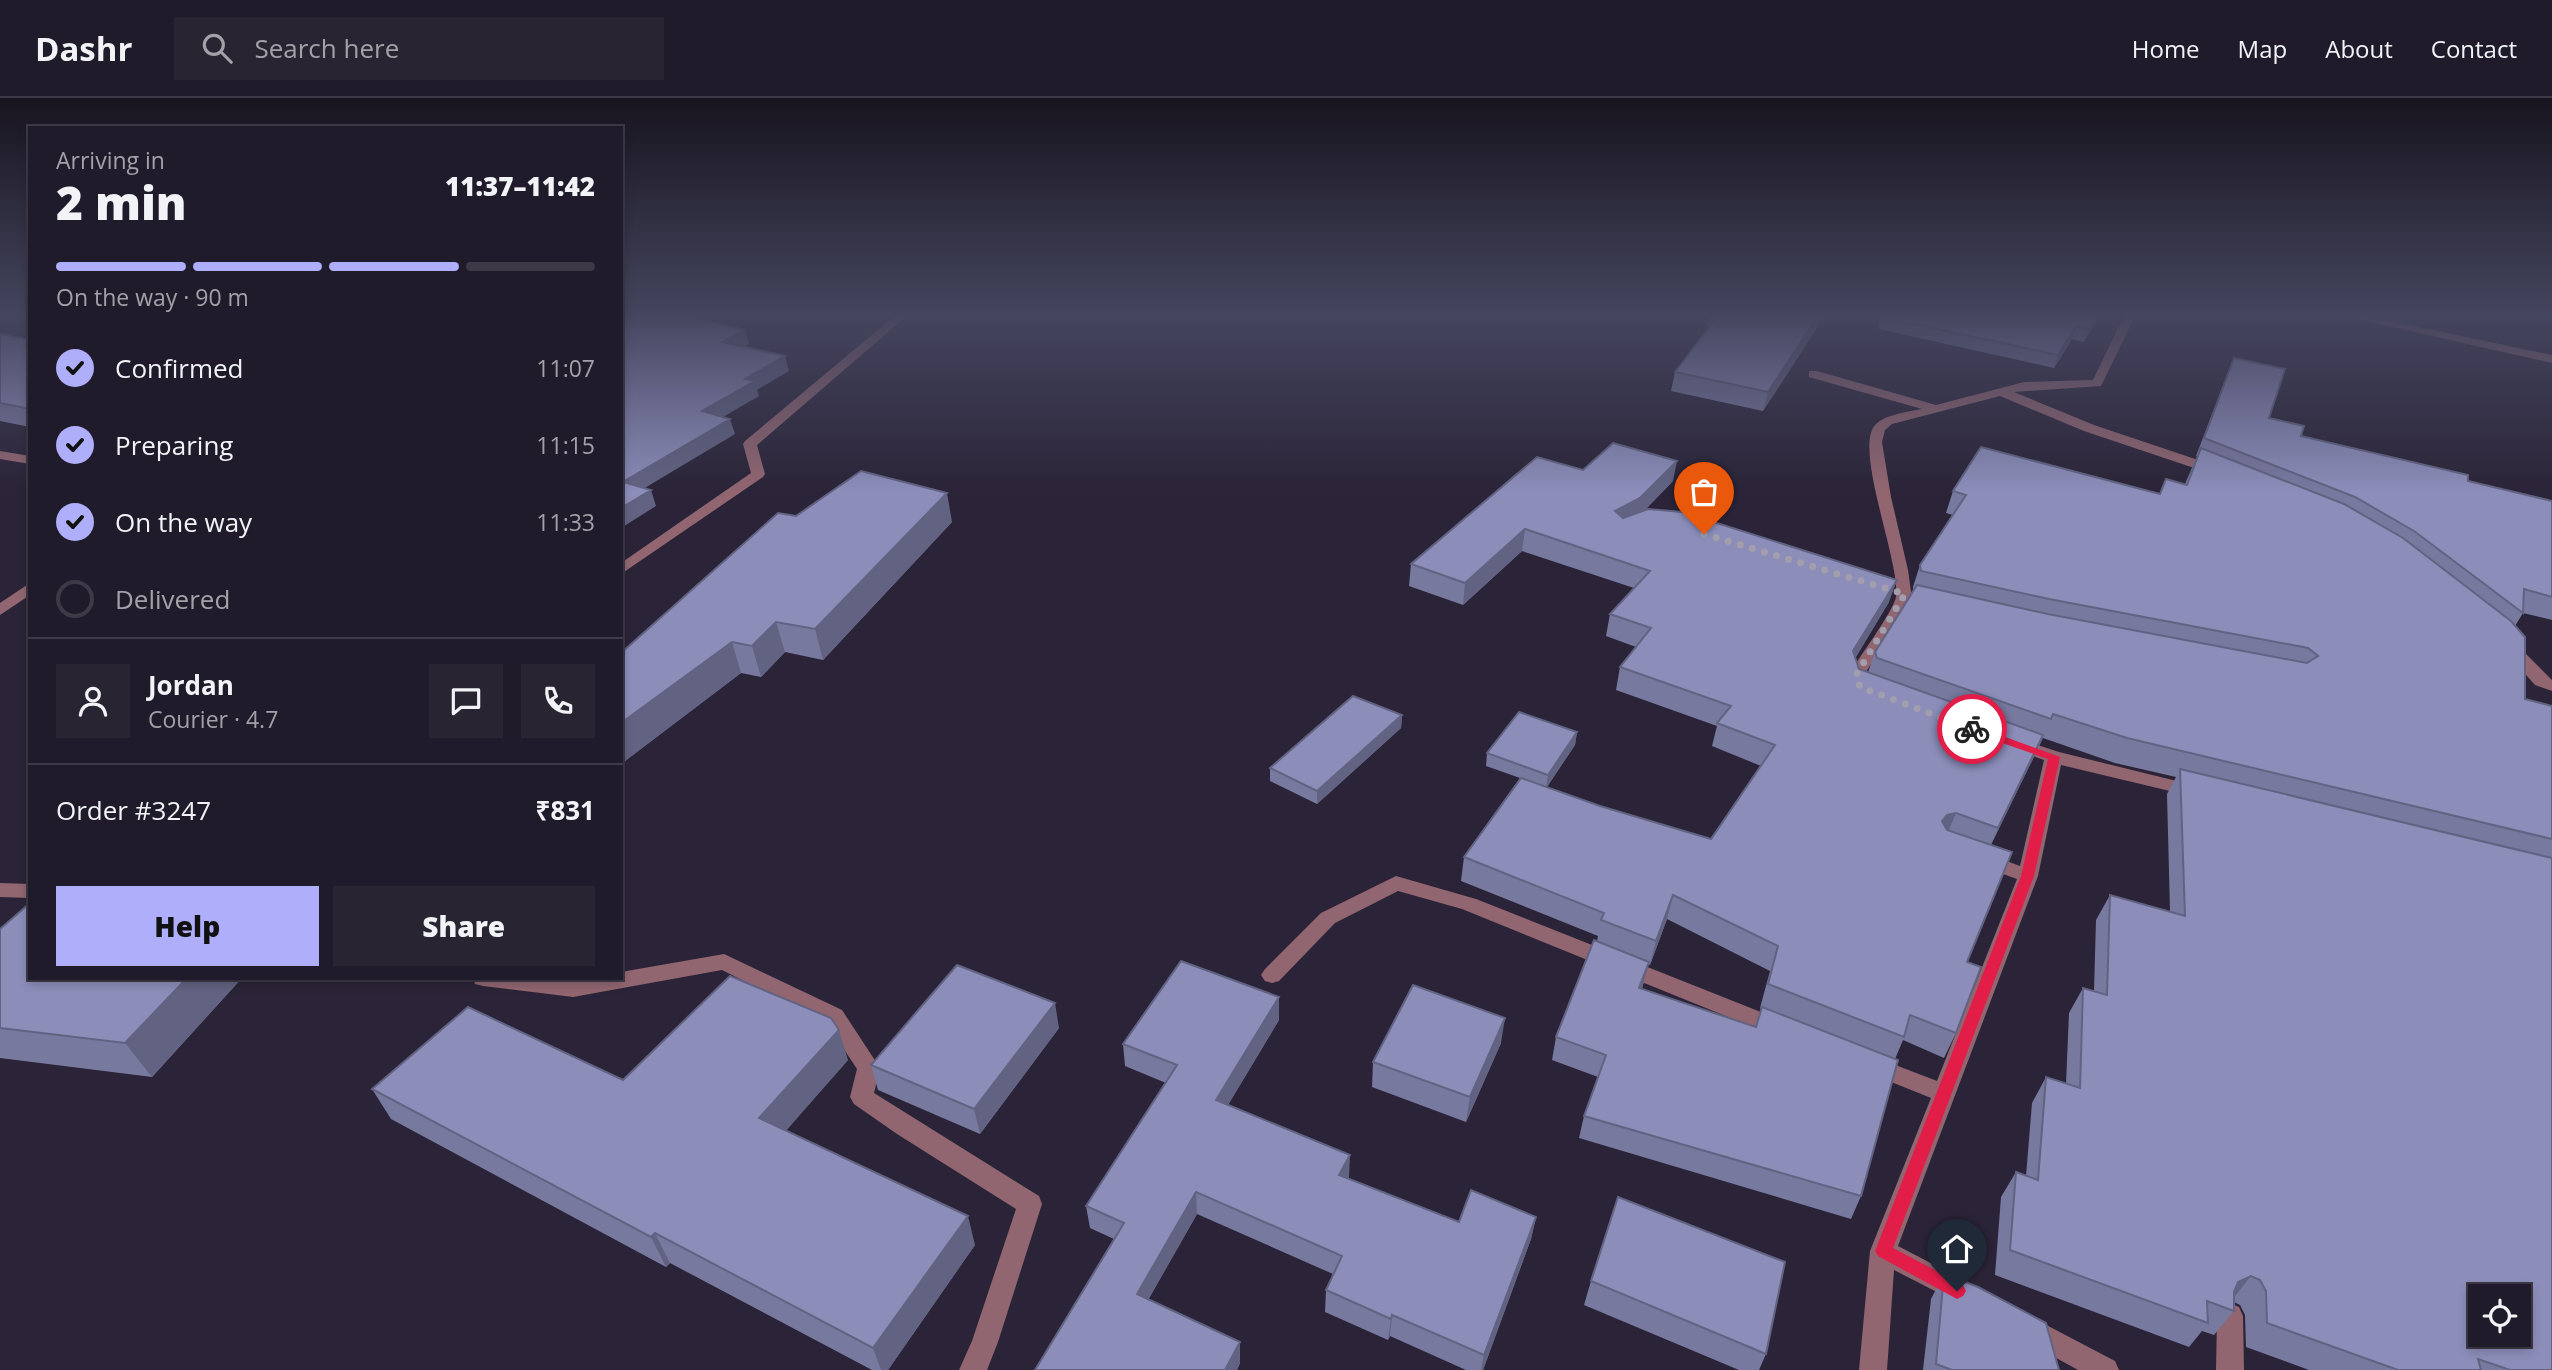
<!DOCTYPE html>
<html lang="en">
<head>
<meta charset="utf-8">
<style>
  :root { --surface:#201b2a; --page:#282432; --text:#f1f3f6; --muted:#a2a1a8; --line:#3d3947; --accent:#aeaefb }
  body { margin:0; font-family:"Open Sans",sans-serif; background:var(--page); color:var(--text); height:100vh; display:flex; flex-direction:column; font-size:26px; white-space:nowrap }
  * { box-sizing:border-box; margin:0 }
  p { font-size:23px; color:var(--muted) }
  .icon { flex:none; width:38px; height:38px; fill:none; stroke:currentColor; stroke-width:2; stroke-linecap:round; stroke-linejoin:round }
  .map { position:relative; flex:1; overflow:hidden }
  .side { position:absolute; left:28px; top:28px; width:595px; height:854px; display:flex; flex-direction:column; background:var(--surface); border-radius:0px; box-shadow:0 4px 10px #0003,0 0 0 2px var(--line) }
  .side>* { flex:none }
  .controls { position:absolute; left:2468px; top:1186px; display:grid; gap:14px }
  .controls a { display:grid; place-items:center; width:63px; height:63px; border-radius:0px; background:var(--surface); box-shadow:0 4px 10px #0003,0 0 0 2px var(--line); font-size:35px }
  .pin { position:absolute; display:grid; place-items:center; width:60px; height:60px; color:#fff; margin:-72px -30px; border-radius:50% 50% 50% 0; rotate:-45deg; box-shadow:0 0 7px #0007 }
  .pin .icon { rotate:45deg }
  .courier { position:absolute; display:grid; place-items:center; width:70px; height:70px; margin:-35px; border:5px solid #e11d48; border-radius:50%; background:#fff; color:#222; box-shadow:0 2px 9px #0007 }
  .headline em { font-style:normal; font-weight:800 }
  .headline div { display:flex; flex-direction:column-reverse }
  .headline { display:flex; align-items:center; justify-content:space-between; height:119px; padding:0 28px }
  h1 { font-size:46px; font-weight:800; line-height:52px }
  .bar { display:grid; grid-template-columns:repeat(4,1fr); gap:10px 7px; align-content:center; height:84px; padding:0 28px }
  .bar i { height:9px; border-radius:5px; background:var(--line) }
  .bar .selected { background:var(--accent) }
  .bar p { grid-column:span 4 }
  .line { display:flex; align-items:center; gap:18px; padding:0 28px; border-top:2px solid var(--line) }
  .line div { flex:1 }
  .round { display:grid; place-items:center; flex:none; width:74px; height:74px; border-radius:0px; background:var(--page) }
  ol { padding:0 28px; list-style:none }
  li { display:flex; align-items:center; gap:21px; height:77px }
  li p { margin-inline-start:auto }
  li .icon { padding:7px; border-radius:50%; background:var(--accent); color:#111; stroke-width:4 }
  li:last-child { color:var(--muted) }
  li i { width:38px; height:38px; border:4px solid var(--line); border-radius:50% }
  .primary-button { display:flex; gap:14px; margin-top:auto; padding:14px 28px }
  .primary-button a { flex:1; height:80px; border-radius:0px; background:var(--accent); color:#111; font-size:28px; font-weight:800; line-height:80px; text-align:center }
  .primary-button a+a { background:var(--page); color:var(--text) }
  header { display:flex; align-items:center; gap:42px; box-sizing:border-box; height:98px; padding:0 35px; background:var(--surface); border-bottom:2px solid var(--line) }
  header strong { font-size:33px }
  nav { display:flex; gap:38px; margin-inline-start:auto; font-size:24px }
  .search { width:490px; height:63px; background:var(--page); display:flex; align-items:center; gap:18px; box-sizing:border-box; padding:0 24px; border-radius:0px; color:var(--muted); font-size:26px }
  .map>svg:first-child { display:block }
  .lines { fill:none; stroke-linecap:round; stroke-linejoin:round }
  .minor { fill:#916670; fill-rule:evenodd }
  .wall { fill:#78799f; fill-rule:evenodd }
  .shaded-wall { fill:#626382 }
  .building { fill:#8c8db9; stroke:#626382; stroke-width:2; fill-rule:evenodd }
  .route { fill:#e11d48 }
  .done { stroke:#a29ead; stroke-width:7; stroke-dasharray:0 12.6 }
</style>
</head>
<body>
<header>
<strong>Dashr</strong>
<div class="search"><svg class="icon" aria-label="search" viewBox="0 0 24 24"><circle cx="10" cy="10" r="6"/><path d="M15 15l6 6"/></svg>Search here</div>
<nav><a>Home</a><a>Map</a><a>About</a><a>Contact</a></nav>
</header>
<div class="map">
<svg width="2552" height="1272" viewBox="0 0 2552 1272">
  <rect width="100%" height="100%" fill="#2b2438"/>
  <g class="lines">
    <!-- minor -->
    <path class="minor" d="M897 216H909L757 347 765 376 763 379 621 476V465L751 375 743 346 745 343Z
      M2125 216H2136L2101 288 2014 294 2094 327 2219 369V375H2209L2084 333 2000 298 1892 326 1885 332 1882 344 1891 399 1908 472 1912 501 1864 577 1870 590 1868 594H1856L1848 577C1857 563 1894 512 1896 499 1901 465 1852 348 1876 326 1887 316 1907 314 1922 311L1809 279V273H1817L1936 307 2024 284 2093 282Z
      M2335 216H2357L2552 257V265Z
      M0 353 30 358V366L0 361Z
      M30 485V497L0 517V505Z
      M2509 543 2515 545 2552 582V593L2535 587 2503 551 2501 548 2503 545Z
      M2013 639 2059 654 2201 689 2204 693 2195 699 2061 667 2038 778 1898 1148 1969 1185 1973 1194 1969 1203 1960 1206 1894 1172 1887 1272H1859L1870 1153 1931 1000 1864 973 1861 967 1864 961 1872 958 1937 983 2017 781 1978 767 1975 762 1978 757 1985 755 2020 768 2044 662 2007 649 2004 645 2007 641Z
      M1396 778 1476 801 1786 924 1789 930 1786 936 1778 939 1770 936 1462 811 1398 793 1335 825 1279 883 1272 885 1265 883 1261 877 1265 871 1321 815Z
      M0 785 30 786V800L0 799Z
      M724 856 842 912 880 970 874 995 1039 1098 1042 1106 998 1244 987 1272H959L972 1243 1016 1111 897 1036 854 1006 850 999 857 971 826 924 722 872 573 899 483 888 475 886 473 880 573 883 621 880V874Z
      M2230 1205 2239 1209 2243 1218 2244 1272H2216L2217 1218 2221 1209Z
      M2031 1219 2115 1263 2119 1272H2078L2022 1241 2018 1232 2022 1223Z"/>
  </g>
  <!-- wall -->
  <path class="wall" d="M1710 216H1826L1763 313 1671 293 1675 274 1709 229 1707 228Z
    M1880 216H2100L2084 244 2072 241 2054 270 1879 231Z
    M0 236 30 242V329L0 323Z
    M2234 260 2269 320 2301 338 2468 383 2552 403V522L2523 515 2515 528 2525 601 2552 608V1272H2309L2246 1249 2245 1217 2240 1207 2234 1204V1213L2214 1237 2202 1233 2189 1249 1995 1177 2001 1099 2016 1074 2026 1078 2032 1005 2046 979 2066 986 2069 915 2083 890 2094 893 2096 822 2110 797 2170 813 2167 696 2176 679 2115 665 2043 640 1991 747 1967 864 1956 935 1944 960 1903 942 1895 961 1861 1098 1851 1121 1579 1040 1584 1018 1598 979 1552 962 1556 939 1597 843 1598 838 1461 783 1464 759 1520 680 1486 668 1487 655 1577 634 1575 647 1547 689 1600 708 1711 741 1761 668 1712 648 1717 628 1616 592 1620 569 1636 549 1606 538 1610 516 1634 490 1522 453 1463 507 1409 488 1411 466 1583 372 1673 383 1645 412 1889 504 1855 560 1859 571 1868 574 1875 554 1913 493V489L1920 467 1953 417 1946 415 1953 393 2160 395 2185 386 2197 358H2196L2227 277ZM1667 821 1770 873 1760 910 1761 911 1755 929 1642 891 1648 866 1650 867Z
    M796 418 952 424 823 562 785 554 761 579 741 575 625 663 621 661V555Z
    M1402 617 1401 630 1317 706 1270 683V670Z
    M0 831 242 880 152 979 0 960Z
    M1279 899V922L1228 1007 1349 1079 1348 1081 1459 1124 1536 1119 1531 1141 1483 1272H1466L1390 1238 1388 1242 1325 1214 1326 1192 1333 1176 1197 1116 1148 1202 1240 1244V1265L1237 1272H1035L1114 1141 1090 1130 1086 1108 1166 985 1125 968 1123 946Z
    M1059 930 980 1036 878 992 871 967Z
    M1501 945 1466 1024 1372 989 1373 964Z
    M848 962 786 1032 975 1147 888 1272H872L670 1165 666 1169 391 1021 372 991 623 982Z
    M1944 1176 2059 1272H1923L1931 1201Z
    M1591 1183 1766 1256 1759 1272H1739L1584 1207Z"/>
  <!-- shaded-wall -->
  <path class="shaded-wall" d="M1819 216H1826L1763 313 1768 294Z
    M2097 216H2100L2084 244 2089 231Z
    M2076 228 2072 241 2054 270 2058 257Z
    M745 232 749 246 726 258 722 244Z
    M785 258 789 273 757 292 759 298 706 329 702 313 745 281Z
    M730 321 735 336 628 400 623 384Z
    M1677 363 1673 383 1636 421 1612 434 1615 413Z
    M651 392 656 408 621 430V410Z
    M947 395 952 424 823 562 815 531Z
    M1525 431 1522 453 1463 507 1465 485Z
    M1897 482 1889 504 1846 576 1853 553Z
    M776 524 785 554 761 579 752 548Z
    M732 544 741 575 625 663 621 652V625Z
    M1402 617 1401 630 1317 706V693Z
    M1577 634 1575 647 1546 690 1548 677Z
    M2043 637 2033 661 1987 753 1998 730Z
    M1956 715 1946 739 1942 723 1947 717Z
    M1673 797 1667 821 1650 867 1656 843Z
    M1649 864 1643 887 1633 913 1639 890Z
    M187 880H242L152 979 125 945Z
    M1279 899V922L1217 1025 1216 1002Z
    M1055 905 1059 930 980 1036 974 1011Z
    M1505 920 1501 945 1466 1024 1470 999Z
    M839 932 848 962 771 1050 759 1020Z
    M1350 1057 1349 1079 1338 1100 1339 1077Z
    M1196 1094 1197 1116 1139 1218 1137 1196Z
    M968 1118 975 1147 888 1272H881L873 1250Z
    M1536 1119 1531 1141 1483 1272H1481L1484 1257Z
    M655 1135 670 1165 666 1169 651 1139Z
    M2251 1178 2231 1203 2219 1208 2238 1184Z
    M1392 1217 1390 1238 1388 1242 1391 1221Z
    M1240 1244V1265L1237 1272H1225Z"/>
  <!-- building -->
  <path class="building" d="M621 216H677L745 232 722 244 785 258 745 281 755 283 702 313 730 321 623 384 651 392 621 410Z
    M1719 216H1819L1768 294 1675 274Z
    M1882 216H2097L2089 231 2076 228 2058 257 1882 219Z
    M0 236 30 242V311L0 305Z
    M2234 260 2285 271 2269 320 2304 328 2301 338 2468 377V383L2552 403V499L2524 491 2523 515 2414 433 2355 399 2204 340Z
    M1613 345 1677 363 1640 400 1615 413 1623 420 1648 411 1682 414 1897 482 1853 553 1859 571 2043 637 1998 730 1956 715 1947 717 1942 723 1947 732 2012 754 1967 864 1981 869 1956 935 1910 917 1904 939 1768 886 1778 848 1673 797 1656 843 1601 822 1604 815 1464 759 1521 680 1600 708 1711 741 1775 647 1717 625 1731 608 1620 569 1651 530 1610 516 1650 473 1525 431 1465 485 1411 466 1537 359 1583 372Z
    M1981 349 2160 396 2166 381 2187 387 2201 350 2344 406 2403 440 2511 523 2525 539V601L2552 608V741L2127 640 2053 616 2051 621 1877 560 1875 554 1917 487 2048 516 2307 565 2318 558 2308 550 2049 501 1921 473 1920 467 1966 397 1953 393Z
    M861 373 947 395 815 531 776 524 752 548 732 544 621 625V555L778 415 796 418Z
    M1353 598 1402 617 1317 693 1270 670Z
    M1519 614 1577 634 1548 677 1487 655Z
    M2180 671 2552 760V1272H2510L2478 1261 2481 1272H2398L2267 1225 2266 1193 2260 1182 2251 1178 2238 1184 2234 1194V1213L2207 1203 2208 1225 2010 1152 2016 1074 2038 1082 2046 979 2080 990 2083 890 2107 897 2110 797 2185 818ZM2480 1199H2518V1237H2480Z
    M30 805V880H187L125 945 0 930V831Z
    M1594 842 1649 864 1639 890 1756 929 1762 909 1898 962 1861 1098 1584 1018 1606 957 1556 939Z
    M1181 863 1279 899 1216 1002 1350 1057 1339 1077 1459 1124 1471 1092 1536 1119 1484 1257 1392 1217 1391 1221 1326 1192 1342 1158 1196 1094 1137 1196 1240 1244 1225 1272H1035L1124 1125 1086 1108 1177 967 1123 946Z
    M957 867 1055 905 974 1011 871 967Z
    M730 878 831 920 839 932 759 1020 968 1118 873 1250 655 1135 651 1139 372 991 468 909 623 982Z
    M1413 887 1505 920 1470 999 1373 964Z
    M1618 1099 1785 1164 1766 1256 1591 1183Z
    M1944 1176 1978 1189 2046 1225 2059 1272H1952L1936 1266Z"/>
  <!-- sky -->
  <linearGradient id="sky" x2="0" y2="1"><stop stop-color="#18141f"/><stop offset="0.55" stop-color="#44455e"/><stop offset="1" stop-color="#44455e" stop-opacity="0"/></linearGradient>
  <rect width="2552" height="394" fill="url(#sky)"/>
  <!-- route -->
  <path class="route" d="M1972 627 2060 659 2034 778 1893 1150 1963 1187 1966 1193 1963 1198 1957 1201 1878 1158 1875 1153 2021 778 2048 661 1968 633 1967 631Z"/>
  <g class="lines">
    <!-- done -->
    <path class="done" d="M1704 436 1905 496 1856 577 1860 589 1972 631"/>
  </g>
</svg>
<div class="controls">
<a><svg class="icon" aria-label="locate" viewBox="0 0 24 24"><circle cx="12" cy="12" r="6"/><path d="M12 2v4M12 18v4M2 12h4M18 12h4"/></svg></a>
</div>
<div class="pin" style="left:1704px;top:436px;background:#ea580c"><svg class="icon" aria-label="bag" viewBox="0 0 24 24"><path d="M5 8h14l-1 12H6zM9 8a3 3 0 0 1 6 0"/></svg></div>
<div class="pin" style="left:1957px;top:1193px;background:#1f2937"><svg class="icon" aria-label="home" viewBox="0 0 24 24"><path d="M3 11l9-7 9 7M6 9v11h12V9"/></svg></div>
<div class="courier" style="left:1972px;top:631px"><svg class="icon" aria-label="bike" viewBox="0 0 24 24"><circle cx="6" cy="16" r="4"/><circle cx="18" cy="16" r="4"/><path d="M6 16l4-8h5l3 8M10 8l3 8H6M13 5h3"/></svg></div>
<section class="side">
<div class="headline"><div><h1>2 min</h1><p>Arriving in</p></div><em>11:37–11:42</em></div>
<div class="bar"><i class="selected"></i><i class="selected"></i><i class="selected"></i><i></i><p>On the way · 90 m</p></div>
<ol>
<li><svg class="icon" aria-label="check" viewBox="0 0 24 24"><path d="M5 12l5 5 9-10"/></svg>Confirmed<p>11:07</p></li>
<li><svg class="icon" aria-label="check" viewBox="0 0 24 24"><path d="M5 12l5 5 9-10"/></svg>Preparing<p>11:15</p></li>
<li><svg class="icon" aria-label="check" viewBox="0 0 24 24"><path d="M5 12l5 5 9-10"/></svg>On the way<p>11:33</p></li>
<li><i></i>Delivered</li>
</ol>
<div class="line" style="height:126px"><a class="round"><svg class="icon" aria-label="person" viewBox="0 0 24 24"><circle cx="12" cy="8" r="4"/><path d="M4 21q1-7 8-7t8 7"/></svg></a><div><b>Jordan</b><p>Courier · 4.7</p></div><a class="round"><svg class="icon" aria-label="chat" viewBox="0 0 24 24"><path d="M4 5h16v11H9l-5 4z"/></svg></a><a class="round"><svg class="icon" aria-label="phone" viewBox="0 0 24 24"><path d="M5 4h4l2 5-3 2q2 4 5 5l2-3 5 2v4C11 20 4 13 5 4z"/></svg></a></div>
<div class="line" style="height:91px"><div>Order #3247</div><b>₹831</b></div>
<div class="primary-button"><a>Help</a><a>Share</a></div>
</section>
</div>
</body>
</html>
